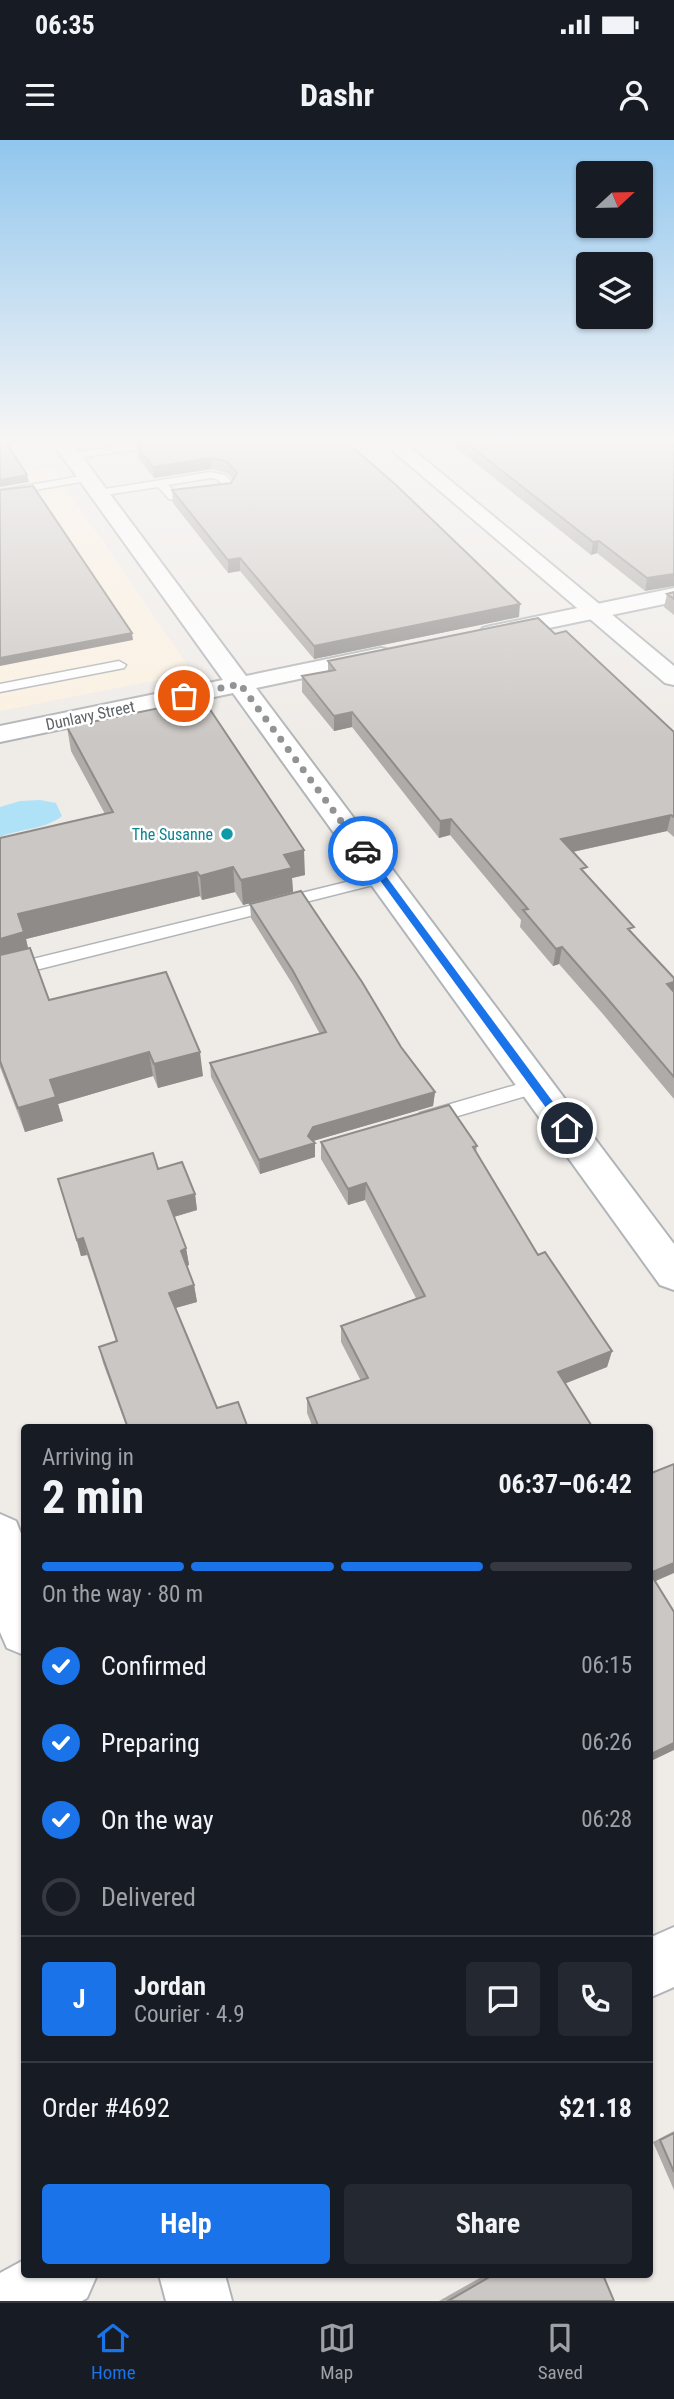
<!DOCTYPE html>
<html lang="en">
<head>
<meta charset="utf-8">
<style>
  :root { --surface:#171b24; --page:#242831; --text:#f1f3f6; --muted:#9ea1a6; --line:#363941; --accent:#1a73e8 }
  body { margin:0; font-family:"Roboto Condensed",sans-serif; background:var(--page); color:var(--text); height:100vh; display:flex; flex-direction:column; font-size:26px; white-space:nowrap }
  * { box-sizing:border-box; margin:0 }
  p { font-size:23px; color:var(--muted) }
  .icon { flex:none; width:38px; height:38px; fill:none; stroke:currentColor; stroke-width:2; stroke-linecap:round; stroke-linejoin:round }
  .map { position:relative; flex:1; overflow:hidden }
  .side { position:absolute; left:21px; top:1284px; width:632px; height:854px; display:flex; flex-direction:column; background:var(--surface); border-radius:7px; box-shadow:0 2px 5px #0004 }
  .side>* { flex:none }
  .needle { width:46px; rotate:68deg }
  .buttons { position:absolute; left:576px; top:21px; display:grid; gap:14px }
  .buttons a { display:grid; place-items:center; width:77px; height:77px; border-radius:7px; background:var(--surface); box-shadow:0 2px 5px #0004; font-size:35px }
  .pin { position:absolute; display:grid; place-items:center; width:60px; height:60px; color:#fff; margin:-30px; border:4px solid #fff; border-radius:50%; box-shadow:0 2px 7px #0007 }
  .courier { position:absolute; display:grid; place-items:center; width:70px; height:70px; margin:-35px; border:5px solid #1a73e8; border-radius:50%; background:#fff; color:#222; box-shadow:0 2px 9px #0007 }
  .summary em { font-style:normal; font-weight:700 }
  .summary div { display:flex; flex-direction:column-reverse }
  .summary { display:flex; align-items:center; justify-content:space-between; height:119px; padding:0 21px }
  h1 { font-size:46px; font-weight:700; line-height:52px }
  .bar { display:grid; grid-template-columns:repeat(4,1fr); gap:10px 7px; align-content:center; height:84px; padding:0 21px }
  .bar i { height:9px; border-radius:5px; background:var(--line) }
  .bar .selected { background:var(--accent) }
  .bar p { grid-column:span 4 }
  .line { display:flex; align-items:center; gap:18px; padding:0 21px; border-top:2px solid var(--line) }
  .line div { flex:1 }
  .round { display:grid; place-items:center; flex:none; width:74px; height:74px; border-radius:7px; background:var(--page) }
  ol { padding:0 21px; list-style:none }
  li { display:flex; align-items:center; gap:21px; height:77px }
  li p { margin-inline-start:auto }
  li .icon { padding:7px; border-radius:50%; background:var(--accent); color:#fff; stroke-width:4 }
  li:last-child { color:var(--muted) }
  li i { width:38px; height:38px; border:4px solid var(--line); border-radius:50% }
  .button { display:flex; gap:14px; margin-top:auto; padding:14px 21px }
  .button a { flex:1; height:80px; border-radius:7px; background:var(--accent); color:#fff; font-size:28px; font-weight:700; line-height:80px; text-align:center }
  .button a+a { background:var(--page); color:var(--text) }
  .status { display:flex; justify-content:space-between; align-items:center; height:49px; padding:0 35px; background:var(--surface); direction:ltr }
  .status svg { height:19px; fill:currentColor }
  header { display:flex; justify-content:space-between; align-items:center; height:91px; padding:0 21px; background:var(--surface); font-size:32px; font-weight:700 }
  .tabs { display:flex; justify-content:space-around; align-items:center; height:98px; border-top:2px solid var(--line); background:var(--surface); font-size:19px; color:var(--muted) }
  .tabs a { display:grid; justify-items:center; gap:4px }
  .tabs .selected { color:var(--accent) }
  .map>svg:first-child { display:block }
  .commercial { fill:#fbf1e1 }
  .water { fill:#b0e2f7 }
  .lines { fill:none; stroke-linecap:round; stroke-linejoin:round }
  .lane-casing { stroke:#b2b5b8; stroke-width:3 }
  .street-casing { stroke:#b2b5b8; stroke-width:4 }
  .secondary-casing { stroke:#b2b5b8; stroke-width:4 }
  .lane { fill:#fff; fill-rule:evenodd }
  .street { fill:#fff; fill-rule:evenodd }
  .secondary { fill:#fff; fill-rule:evenodd }
  .wall { fill:#afaba9 }
  .shaded-wall { fill:#8e8b89 }
  .building { fill:#cbc7c4; stroke:#8e8b89; stroke-width:2 }
  .route { fill:#1a73e8 }
  .done { stroke:#919394; stroke-width:7; stroke-dasharray:0 12.6 }
  .culture-dot { fill:#0f9aa8; stroke:#fff; stroke-width:2.5 }
  .labels { text-anchor:middle; stroke-width:5; stroke-linejoin:round; paint-order:stroke }
  .far-street-label { font-size:16px; fill:#5f6366; stroke:#fff }
  .far-culture-label { font-size:16px; fill:#0d838f; stroke:#fff; text-anchor:end }
</style>
</head>
<body>
<div class="status"><b>06:35</b><svg viewBox="0 0 49 12"><path d="M0 12V9h3v3zM5 12V6h3v6zM10 12V3h3v9zM15 12V0h3v12zM26 1h20v11H26zM47 4h2v5h-2z"/></svg></div>
<header><svg class="icon" aria-label="menu" viewBox="0 0 24 24"><path d="M4 6h16M4 12h16M4 18h16"/></svg>Dashr<svg class="icon" aria-label="person" viewBox="0 0 24 24"><circle cx="12" cy="8" r="4"/><path d="M4 21q1-7 8-7t8 7"/></svg></header>
<div class="map">
<svg width="674" height="2161" viewBox="0 0 674 2161">
  <rect width="100%" height="100%" fill="#efece8"/>
  <!-- commercial -->
  <path class="commercial" d="M52 328 193 533 0 571V336Z"/>
  <!-- water -->
  <path class="water" d="M40 660 56 663 62 676C45 690 21 688 0 697V667L20 661Z"/>
  <g class="lines">
    <!-- lane casing -->
    <g class="lane-casing">
      <path id="lane" d="M159 300 164 303 163 305 72 319 67 316 72 313Z
        M211 332 225 335 236 347 231 352 179 361 169 359 158 347 99 356 94 353 99 350ZM211 338 217 339 225 347 179 355 168 345Z
        M88 335 93 338 92 340 0 356V350Z
        M119 521 126 525 124 528 0 552V544Z
        M383 733 391 738 389 741 0 839V827Z
        M536 939 543 941 546 946 543 951 427 985 420 983 417 978 420 973Z"/>
    </g>
    <!-- street casing -->
    <g class="street-casing">
      <path id="street" d="M378 298H399L674 526V545L665 543Z
        M0 1374 16 1381 24 1401V1515L7 1508 0 1492Z
        M159 2135H225L232 2161H166Z"/>
    </g>
    <!-- secondary casing -->
    <g class="secondary-casing">
      <path id="secondary" d="M49 298H68L246 536 381 508 389 510 393 515 389 520 256 548 674 1104V1150L660 1145 233 553 0 602V586L223 540Z
        M674 448V462L491 500 483 498 479 493 483 488 491 486Z
        M674 1787V1847L649 1858V1798Z
        M24 2120V2135H97L87 2158 82 2161H0V2133Z"/>
    </g>
    <!-- lane -->
    <use href="#lane" class="lane"/>
    <!-- street -->
    <use href="#street" class="street"/>
    <!-- secondary -->
    <use href="#secondary" class="secondary"/>
  </g>
  <!-- wall -->
  <path class="wall" d="M126 298H342L519 477 314 519 240 431 228 433 173 363 172 350 231 343 233 340 227 333 212 329 154 338 138 318 136 301 129 302Z
    M444 298H674L645 451 597 413 591 415Z
    M674 452V475L664 467 667 454Z
    M555 494 674 592V697L667 691 573 712 585 734 633 793 674 838V959L602 873 559 824 553 826 520 787 521 780 450 695 439 698 352 587 334 591 302 552V536L328 531V521Z
    M67 587 305 735 292 738 293 752 243 765 235 752 202 760 200 756 26 799 28 808 49 860 203 936 158 948 153 936 58 964 63 981 25 992 0 927V698L105 674 71 611Z
    M250 764 401 907 435 952 433 966 313 1001 315 1003V1017L260 1034 211 937 210 923 320 894 293 845 251 778Z
    M321 1002 477 1006 476 1013 538 1115 612 1211 607 1227 565 1243 593 1288H313L307 1273V1258L361 1241 341 1202V1186L416 1158 365 1060 348 1065 321 1019Z
    M158 1029 195 1054 197 1070 174 1077 186 1108 189 1125 187 1126 194 1145 197 1162 175 1168 217 1268 248 1288H127L103 1223 99 1207 116 1201 87 1115 81 1116 58 1039Z
    M674 1991V2050L653 2002Z
    M485 2135H603L614 2161H439Z"/>
  <!-- shaded-wall -->
  <path class="shaded-wall" d="M129 298H153L129 302Z
    M211 318 212 329 154 338 153 327Z
    M27 335 29 342 0 347V340Z
    M599 401 597 413 591 415 593 402Z
    M240 418V431L228 433V420Z
    M674 434V446L645 451 647 438Z
    M520 464 519 477 314 519V506Z
    M132 493 133 500 0 526V518Z
    M352 572V587L334 591V576Z
    M671 675 667 691 558 715 561 699Z
    M451 679 450 695 439 698 440 681Z
    M304 710 305 735 292 738 293 752 243 765 241 740 284 715Z
    M233 727 235 752 202 760 200 736Z
    M197 732 200 756 26 799 30 817 0 825V799L18 774Z
    M562 807 559 824 553 826 556 809Z
    M674 842V851L672 857 667 844Z
    M149 912 153 936 58 964 63 981 25 992 18 968 50 940Z
    M200 912 203 936 158 948 154 924Z
    M435 952 433 966 313 1001 315 1003V1017L260 1034 259 1020 308 996 313 987Z
    M366 1043 365 1060 348 1065V1049Z
    M195 1054 197 1070 170 1078 168 1061Z
    M83 1098 87 1115 81 1116 77 1100Z
    M186 1108 189 1125 184 1127 181 1111Z
    M194 1145 197 1162 172 1169 169 1153Z
    M612 1211 607 1227 554 1248 558 1232Z
    M674 1423V1433L649 1444 650 1433Z
    M674 1603V1610L649 1622V1615Z"/>
  <!-- building -->
  <path class="building" d="M0 298H3L27 335 0 340Z
    M148 298H342L396 345 520 464 314 506 240 418 228 420 172 350 231 343 237 333 226 321 211 318 153 327 137 307 141 306 136 300Z
    M460 298H674V434L647 438 599 401 593 402Z
    M33 346 132 493 0 518V350Z
    M674 452V459L667 454Z
    M538 478 555 494 566 491 674 592V677L671 675 561 699 587 727 581 729 634 787 628 789 674 838V842L667 844 674 852V937L606 857 562 807 556 809 523 770 528 769 451 679 440 681 352 572 334 576 302 536 335 530 328 521Z
    M203 559 304 710 284 715 292 728 241 740 233 727 200 736 197 732 18 774 24 792 0 799V698L113 672 67 587Z
    M301 751 362 842 401 907 435 952 313 987 308 996 315 1003 259 1020 210 923 326 892 293 831 250 764Z
    M30 808 49 860 166 832 200 912 154 924 149 912 50 940 56 957 18 968 0 921V815Z
    M449 965 477 1006 473 1007 538 1115 545 1112 612 1211 558 1232 593 1288H319L307 1258 368 1238 341 1186 425 1156 366 1043 348 1049 321 1002Z
    M153 1013 158 1029 182 1022 195 1054 168 1061 186 1108 181 1111 194 1145 169 1153 217 1268 238 1262 248 1288H128L99 1207 117 1201 83 1098 77 1100 58 1039Z
    M674 1324V1423L650 1433 674 1472V1603L649 1615V1334Z
    M674 1993V2032L660 2000Z
    M493 2135H603L614 2161H448Z"/>
  <!-- sky -->
  <linearGradient id="sky" x2="0" y2="1"><stop stop-color="#91c6ee"/><stop offset="0.5" stop-color="#f8f6f5"/><stop offset="1" stop-color="#f8f6f5" stop-opacity="0"/></linearGradient>
  <rect width="674" height="601" fill="url(#sky)"/>
  <!-- route -->
  <path class="route" d="M360 709H366L570 985V991H563L360 713Z"/>
  <g class="lines">
    <!-- done -->
    <path class="done" d="M184 556 240 544 363 711"/>
  </g>
  <!-- markers -->
  <circle class="culture-dot" cx="227" cy="694" r="7"/>
  <g class="labels">
    <!-- far-street labels -->
    <g class="far-street-label">
      <text transform="translate(90 575) rotate(-12)" y="6">Dunlavy Street</text>
    </g>
    <!-- far-culture labels -->
    <g class="far-culture-label">
      <text x="213" y="700">The Susanne</text>
    </g>
  </g>
</svg>
<div class="buttons">
<a><svg class="needle" viewBox="-14 -14 28 28"><path d="M0-13l5 13h-10z" fill="#e53935"/><path d="M0 13l5-13h-10z" fill="#9ea1a6"/></svg></a>
<a><svg class="icon" aria-label="layers" viewBox="0 0 24 24"><path d="M12 4l9 5-9 5-9-5zM3 14l9 5 9-5"/></svg></a>
</div>
<div class="pin" style="left:184px;top:556px;background:#ea580c"><svg class="icon" aria-label="bag" viewBox="0 0 24 24"><path d="M5 8h14l-1 12H6zM9 8a3 3 0 0 1 6 0"/></svg></div>
<div class="pin" style="left:567px;top:988px;background:#1f2937"><svg class="icon" aria-label="home" viewBox="0 0 24 24"><path d="M3 11l9-7 9 7M6 9v11h12V9"/></svg></div>
<div class="courier" style="left:363px;top:711px"><svg class="icon" aria-label="car" viewBox="0 0 24 24"><path d="M5 17H2v-5l4-1 3-4h7l3 4 3 1v5h-3M9 17h6M6 11h13"/><circle cx="7" cy="17" r="2"/><circle cx="17" cy="17" r="2"/></svg></div>
<section class="side">
<div class="summary"><div><h1>2 min</h1><p>Arriving in</p></div><em>06:37–06:42</em></div>
<div class="bar"><i class="selected"></i><i class="selected"></i><i class="selected"></i><i></i><p>On the way · 80 m</p></div>
<ol>
<li><svg class="icon" aria-label="check" viewBox="0 0 24 24"><path d="M5 12l5 5 9-10"/></svg>Confirmed<p>06:15</p></li>
<li><svg class="icon" aria-label="check" viewBox="0 0 24 24"><path d="M5 12l5 5 9-10"/></svg>Preparing<p>06:26</p></li>
<li><svg class="icon" aria-label="check" viewBox="0 0 24 24"><path d="M5 12l5 5 9-10"/></svg>On the way<p>06:28</p></li>
<li><i></i>Delivered</li>
</ol>
<div class="line" style="height:126px"><b class="round" style="background:var(--accent);color:#fff">J</b><div><b>Jordan</b><p>Courier · 4.9</p></div><a class="round"><svg class="icon" aria-label="chat" viewBox="0 0 24 24"><path d="M4 5h16v11H9l-5 4z"/></svg></a><a class="round"><svg class="icon" aria-label="phone" viewBox="0 0 24 24"><path d="M5 4h4l2 5-3 2q2 4 5 5l2-3 5 2v4C11 20 4 13 5 4z"/></svg></a></div>
<div class="line" style="height:91px"><div>Order #4692</div><b>$21.18</b></div>
<div class="button"><a>Help</a><a>Share</a></div>
</section>
</div>
<nav class="tabs">
<a class="selected"><svg class="icon" aria-label="home" viewBox="0 0 24 24"><path d="M3 11l9-7 9 7M6 9v11h12V9"/></svg>Home</a>
<a><svg class="icon" aria-label="map" viewBox="0 0 24 24"><path d="M3 6l6-2 6 2 6-2v14l-6 2-6-2-6 2zM9 4v14M15 6v14"/></svg>Map</a>
<a><svg class="icon" aria-label="saved" viewBox="0 0 24 24"><path d="M7 4h10v16l-5-4-5 4z"/></svg>Saved</a>
</nav>
</body>
</html>
